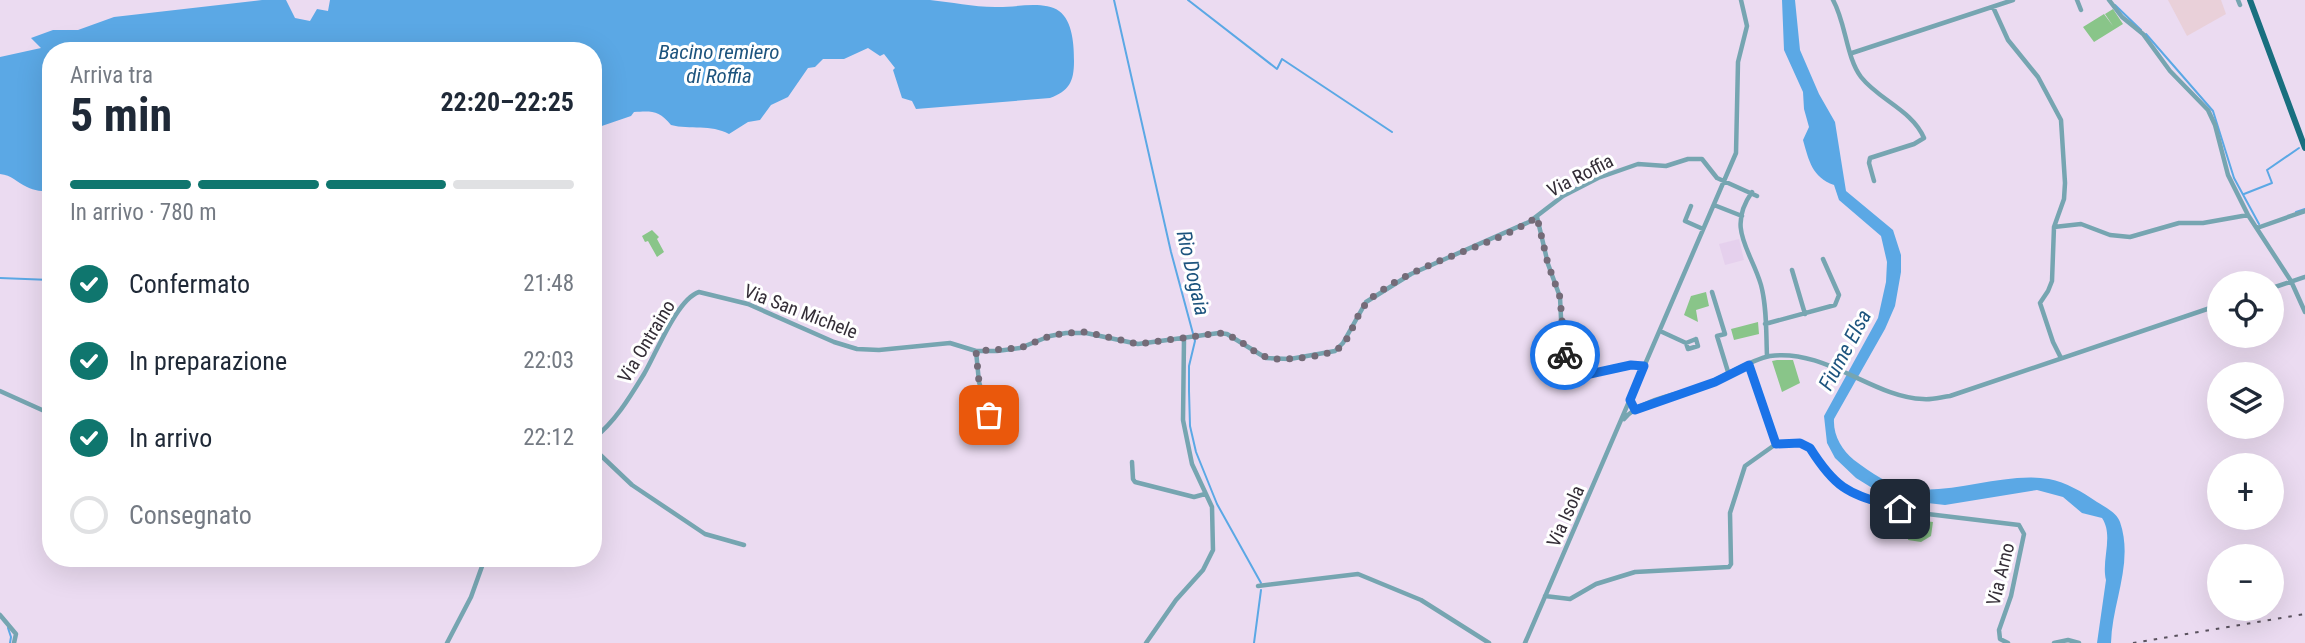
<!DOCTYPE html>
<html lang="it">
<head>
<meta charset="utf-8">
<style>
  :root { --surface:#fff; --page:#f2f2f3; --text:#1f2937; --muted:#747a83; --line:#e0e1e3; --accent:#0f766e }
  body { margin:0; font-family:"Roboto Condensed",sans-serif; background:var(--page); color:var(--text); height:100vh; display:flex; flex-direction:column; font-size:26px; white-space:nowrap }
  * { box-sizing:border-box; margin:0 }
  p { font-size:23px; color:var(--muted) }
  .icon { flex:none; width:38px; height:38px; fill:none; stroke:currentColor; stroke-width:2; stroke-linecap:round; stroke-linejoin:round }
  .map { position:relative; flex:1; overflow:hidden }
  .side { position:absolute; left:42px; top:42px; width:560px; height:525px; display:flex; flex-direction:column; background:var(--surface); border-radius:28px; box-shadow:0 7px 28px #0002 }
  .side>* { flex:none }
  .buttons { position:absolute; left:2207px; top:271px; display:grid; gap:14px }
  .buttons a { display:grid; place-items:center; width:77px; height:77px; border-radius:50%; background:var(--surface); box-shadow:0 7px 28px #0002; font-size:35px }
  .pin { position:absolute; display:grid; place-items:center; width:60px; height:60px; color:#fff; margin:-30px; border-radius:14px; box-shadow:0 4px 10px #0006 }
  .courier { position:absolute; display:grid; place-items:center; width:70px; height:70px; margin:-35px; border:5px solid #1a73e8; border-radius:50%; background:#fff; color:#222; box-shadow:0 2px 9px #0007 }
  .overview em { font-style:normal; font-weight:700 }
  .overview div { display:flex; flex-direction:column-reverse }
  .overview { display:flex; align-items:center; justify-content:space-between; height:119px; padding:0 28px }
  h1 { font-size:46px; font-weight:700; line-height:52px }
  .bar { display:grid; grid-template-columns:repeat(4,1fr); gap:10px 7px; align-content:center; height:84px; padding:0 28px }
  .bar i { height:9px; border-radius:5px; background:var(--line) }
  .bar .active { background:var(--accent) }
  .bar p { grid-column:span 4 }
  ol { padding:0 28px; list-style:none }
  li { display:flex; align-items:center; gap:21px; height:77px }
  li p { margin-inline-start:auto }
  li .icon { padding:7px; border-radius:50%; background:var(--accent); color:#fff; stroke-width:4 }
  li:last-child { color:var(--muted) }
  li i { width:38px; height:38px; border:4px solid var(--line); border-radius:50% }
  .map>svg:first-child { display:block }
  .industrial { fill:#e9d0d9 }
  .built { fill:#e5d0ed }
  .green { fill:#89c589 }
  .water { fill:#5ba8e5 }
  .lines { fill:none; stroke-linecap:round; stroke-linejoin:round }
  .stream { stroke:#5ba8e5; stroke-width:2 }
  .minor { stroke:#76a5b1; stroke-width:4.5 }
  .major { stroke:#196f7f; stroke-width:6 }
  .rail { stroke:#5a525e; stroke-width:2; stroke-dasharray:3.5 7; stroke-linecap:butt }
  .done { stroke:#746b78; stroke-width:7; stroke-dasharray:0 12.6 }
  .route { stroke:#1a73e8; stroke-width:9 }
  .labels { text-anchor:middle; stroke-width:6; stroke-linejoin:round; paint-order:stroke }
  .street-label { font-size:19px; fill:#342e37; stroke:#fff }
  .water-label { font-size:21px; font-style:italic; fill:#1d547e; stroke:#fff }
</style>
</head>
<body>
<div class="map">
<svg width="2305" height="643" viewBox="0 0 2305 643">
  <rect width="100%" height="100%" fill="#ebdbf1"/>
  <!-- industrial -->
  <path class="industrial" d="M2168 0H2221L2226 14 2187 36Z"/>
  <!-- built -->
  <path class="built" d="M1739 239 1744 260 1725 265 1719 244Z"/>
  <!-- green -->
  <path class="green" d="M2113 9 2123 24 2094 42 2083 27 2104 14 2113 26 2105 14Z
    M652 230 659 237 657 239 664 252 657 257 648 241 645 242 642 236Z
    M1706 292 1709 306 1696 310 1698 322 1684 315 1691 296Z
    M1758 322 1759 334 1734 340 1731 329Z
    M1777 360H1793L1800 383 1782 392 1772 361Z
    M1925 521 1933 522 1931 536 1921 542 1908 540 1910 526H1913L1914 522 1924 524Z"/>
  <!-- water -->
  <path class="water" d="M262 0H286L295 18 310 21 317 9 328 11 330 0H930C951 2 973 7 995 7 1013 8 1043 0 1059 11 1073 21 1074 46 1074 61 1074 82 1069 91 1050 98L916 109 912 101 902 98 893 70 895 68 884 54 880 56 868 48 844 59H823L815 67 808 68 788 97 771 105 760 120 748 122 729 134C711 124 690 130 671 125 659 110 651 111 634 112L631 116 593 129V51H51V192C43 191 34 191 27 187 16 182 12 175 0 174V57L41 48 31 38 53 30H78L114 17Z
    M1782 0H1795L1800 50 1819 94 1835 122 1846 191 1893 230 1901 255V272L1895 306 1885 329 1834 419C1833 436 1842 450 1854 460 1871 473 1890 486 1911 489 1957 494 2004 472 2049 479 2066 482 2082 492 2097 502 2105 507 2117 513 2120 522 2134 563 2112 602 2111 643H2097L2106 580C2101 560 2114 536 2102 518L2082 513 2063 497 2037 490 1945 505 1910 501 1877 491 1856 478 1835 458 1827 443 1824 416 1878 318 1886 282 1887 262 1881 236 1839 200 1834 185C1812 177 1809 161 1803 140L1809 127 1804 109 1803 92 1784 50Z"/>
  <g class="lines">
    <!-- stream -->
    <path class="stream" d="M1114 0 1171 252 1195 341 1189 366V391L1190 426 1196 452 1217 504 1261 583
      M1188 0 1277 69 1282 59 1392 132
      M2115 5 2141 30
      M2146 34 2213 111 2234 178 2259 224
      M2244 194 2272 183 2267 170 2299 148
      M2296 212 2305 209
      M0 278 51 280
      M8 628 11 637 10 643
      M1254 643 1261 590"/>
    <!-- minor -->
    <path class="minor" d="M1833 0C1846 23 1846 57 1861 77 1879 100 1912 110 1924 138L1914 144 1870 158 1869 163 1874 181
      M2077 0 2081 10
      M2109 0 2122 17 2143 34 2170 71 2208 110 2215 125 2228 175 2248 215 2291 281 2305 312
      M2238 0 2240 5
      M1993 7 2008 40 2038 77 2061 120 2065 183 2064 199 2054 227 2052 281 2048 291 2040 303 2053 342 2061 358
      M1852 53 2013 0
      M1752 192C1726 229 1751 250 1761 285 1767 307 1766 333 1767 356
      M1714 205 1742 216
      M1691 206 1685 221 1703 229
      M1537 217 1548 264 1560 297 1562 339 1569 374 1576 377H1582L1631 365 1644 366
      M2054 227 2081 224 2110 235 2130 237 2179 223H2203L2248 215
      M2257 228 2305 211
      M1792 270 1805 314
      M2272 288 2305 277
      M1712 292 1725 334 1717 336 1729 375
      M1765 324 1835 305 1839 295 1823 259
      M1660 331 1686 343 1696 339
      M1686 343 1688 349 1698 346 1696 339
      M976 351 979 382 989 415
      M0 391 51 414
      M593 414 596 416
      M1624 419C1640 400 1674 395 1697 388 1719 380 1751 359 1770 356 1825 348 1874 398 1923 399 1932 400 1941 397 1950 396L2219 305
      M593 439C615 422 630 397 644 374 656 354 677 299 699 292L748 304 834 342 857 349 879 350 950 343 976 351H997L1020 348 1050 336 1066 333H1086L1138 344 1219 333 1227 334 1266 358 1290 359 1335 351 1343 343 1366 302 1411 274 1529 222 1563 196 1598 178 1638 164 1666 166 1688 159H1702L1717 178 1757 196
      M1776 444 1800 443 1810 448 1832 479 1851 493 1911 512 2019 525 2024 534 2011 596 1999 630 2000 639 2008 643
      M593 448 632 485 705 534 744 545
      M1132 462 1133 479 1135 482 1194 497 1205 494
      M1258 586 1358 574 1421 600 1489 643
      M1545 596 1570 599 1596 584 1635 572 1729 567 1731 564 1730 513 1745 466 1776 444 1749 364
      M0 615 16 634 14 643
      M447 643 471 597 485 558
      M1146 643 1176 600 1203 570 1213 550 1212 507 1192 464 1183 420 1184 339
      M1525 643 1736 153 1738 62 1747 26 1741 0
      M2054 643 2068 640 2079 643"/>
    <!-- major -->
    <path class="major" d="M2250 0 2305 148"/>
    <!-- rail -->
    <path class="rail" d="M2133 643 2305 614"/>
  </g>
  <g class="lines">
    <!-- done -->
    <path class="done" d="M989 415 979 382 976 351 1020 348 1050 336 1066 333 1086 332 1138 344 1219 333C1243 336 1256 361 1281 359 1295 359 1329 356 1339 348 1354 336 1354 311 1374 296 1423 259 1488 249 1537 217L1548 264 1560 297 1565 355"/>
    <!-- route -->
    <path class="route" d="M1565 355 1569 374 1576 377 1631 365 1644 366 1630 400 1635 410 1715 382 1749 365 1776 444 1800 443 1810 448C1839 494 1851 493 1900 509"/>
  </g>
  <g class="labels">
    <!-- street labels -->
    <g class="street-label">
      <text transform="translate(1580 175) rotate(-27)" y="7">Via Roffia</text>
      <text transform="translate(801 311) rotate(21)" y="7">Via San Michele</text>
      <text transform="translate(646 341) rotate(-59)" y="7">Via Ontraino</text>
      <text transform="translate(1565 516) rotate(-66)" y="7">Via Isola</text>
      <text transform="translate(2000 574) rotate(-76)" y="7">Via Arno</text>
    </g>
    <!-- water labels -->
    <g class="water-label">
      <text x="719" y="59">Bacino remiero<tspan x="719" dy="24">di Roffia</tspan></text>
      <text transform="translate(1193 273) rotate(77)" y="7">Rio Dogaia</text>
      <text transform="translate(1845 350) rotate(-62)" y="7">Fiume Elsa</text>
    </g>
  </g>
</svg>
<div class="buttons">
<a><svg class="icon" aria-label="locate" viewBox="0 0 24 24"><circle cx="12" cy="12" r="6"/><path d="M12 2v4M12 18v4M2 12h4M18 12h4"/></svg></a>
<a><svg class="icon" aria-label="layers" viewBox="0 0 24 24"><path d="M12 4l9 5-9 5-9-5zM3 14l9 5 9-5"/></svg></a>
<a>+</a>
<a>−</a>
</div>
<div class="pin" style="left:989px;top:415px;background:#ea580c"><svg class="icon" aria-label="bag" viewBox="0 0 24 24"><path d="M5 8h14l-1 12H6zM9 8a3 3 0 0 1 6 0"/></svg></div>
<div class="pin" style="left:1900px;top:509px;background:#1f2937"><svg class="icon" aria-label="home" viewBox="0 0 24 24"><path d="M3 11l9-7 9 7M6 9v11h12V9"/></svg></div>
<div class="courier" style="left:1565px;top:355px"><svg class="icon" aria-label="bike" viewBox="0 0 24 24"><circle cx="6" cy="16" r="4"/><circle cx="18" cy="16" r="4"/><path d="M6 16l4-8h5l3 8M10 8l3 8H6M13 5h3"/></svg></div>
<section class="side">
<div class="overview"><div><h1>5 min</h1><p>Arriva tra</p></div><em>22:20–22:25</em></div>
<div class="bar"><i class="active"></i><i class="active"></i><i class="active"></i><i></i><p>In arrivo · 780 m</p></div>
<ol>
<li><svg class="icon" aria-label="check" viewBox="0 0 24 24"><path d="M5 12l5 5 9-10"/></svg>Confermato<p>21:48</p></li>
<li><svg class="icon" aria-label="check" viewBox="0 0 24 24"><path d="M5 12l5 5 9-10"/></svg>In preparazione<p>22:03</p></li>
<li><svg class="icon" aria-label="check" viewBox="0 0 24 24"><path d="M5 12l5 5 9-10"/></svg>In arrivo<p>22:12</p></li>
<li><i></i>Consegnato</li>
</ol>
</section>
</div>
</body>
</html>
